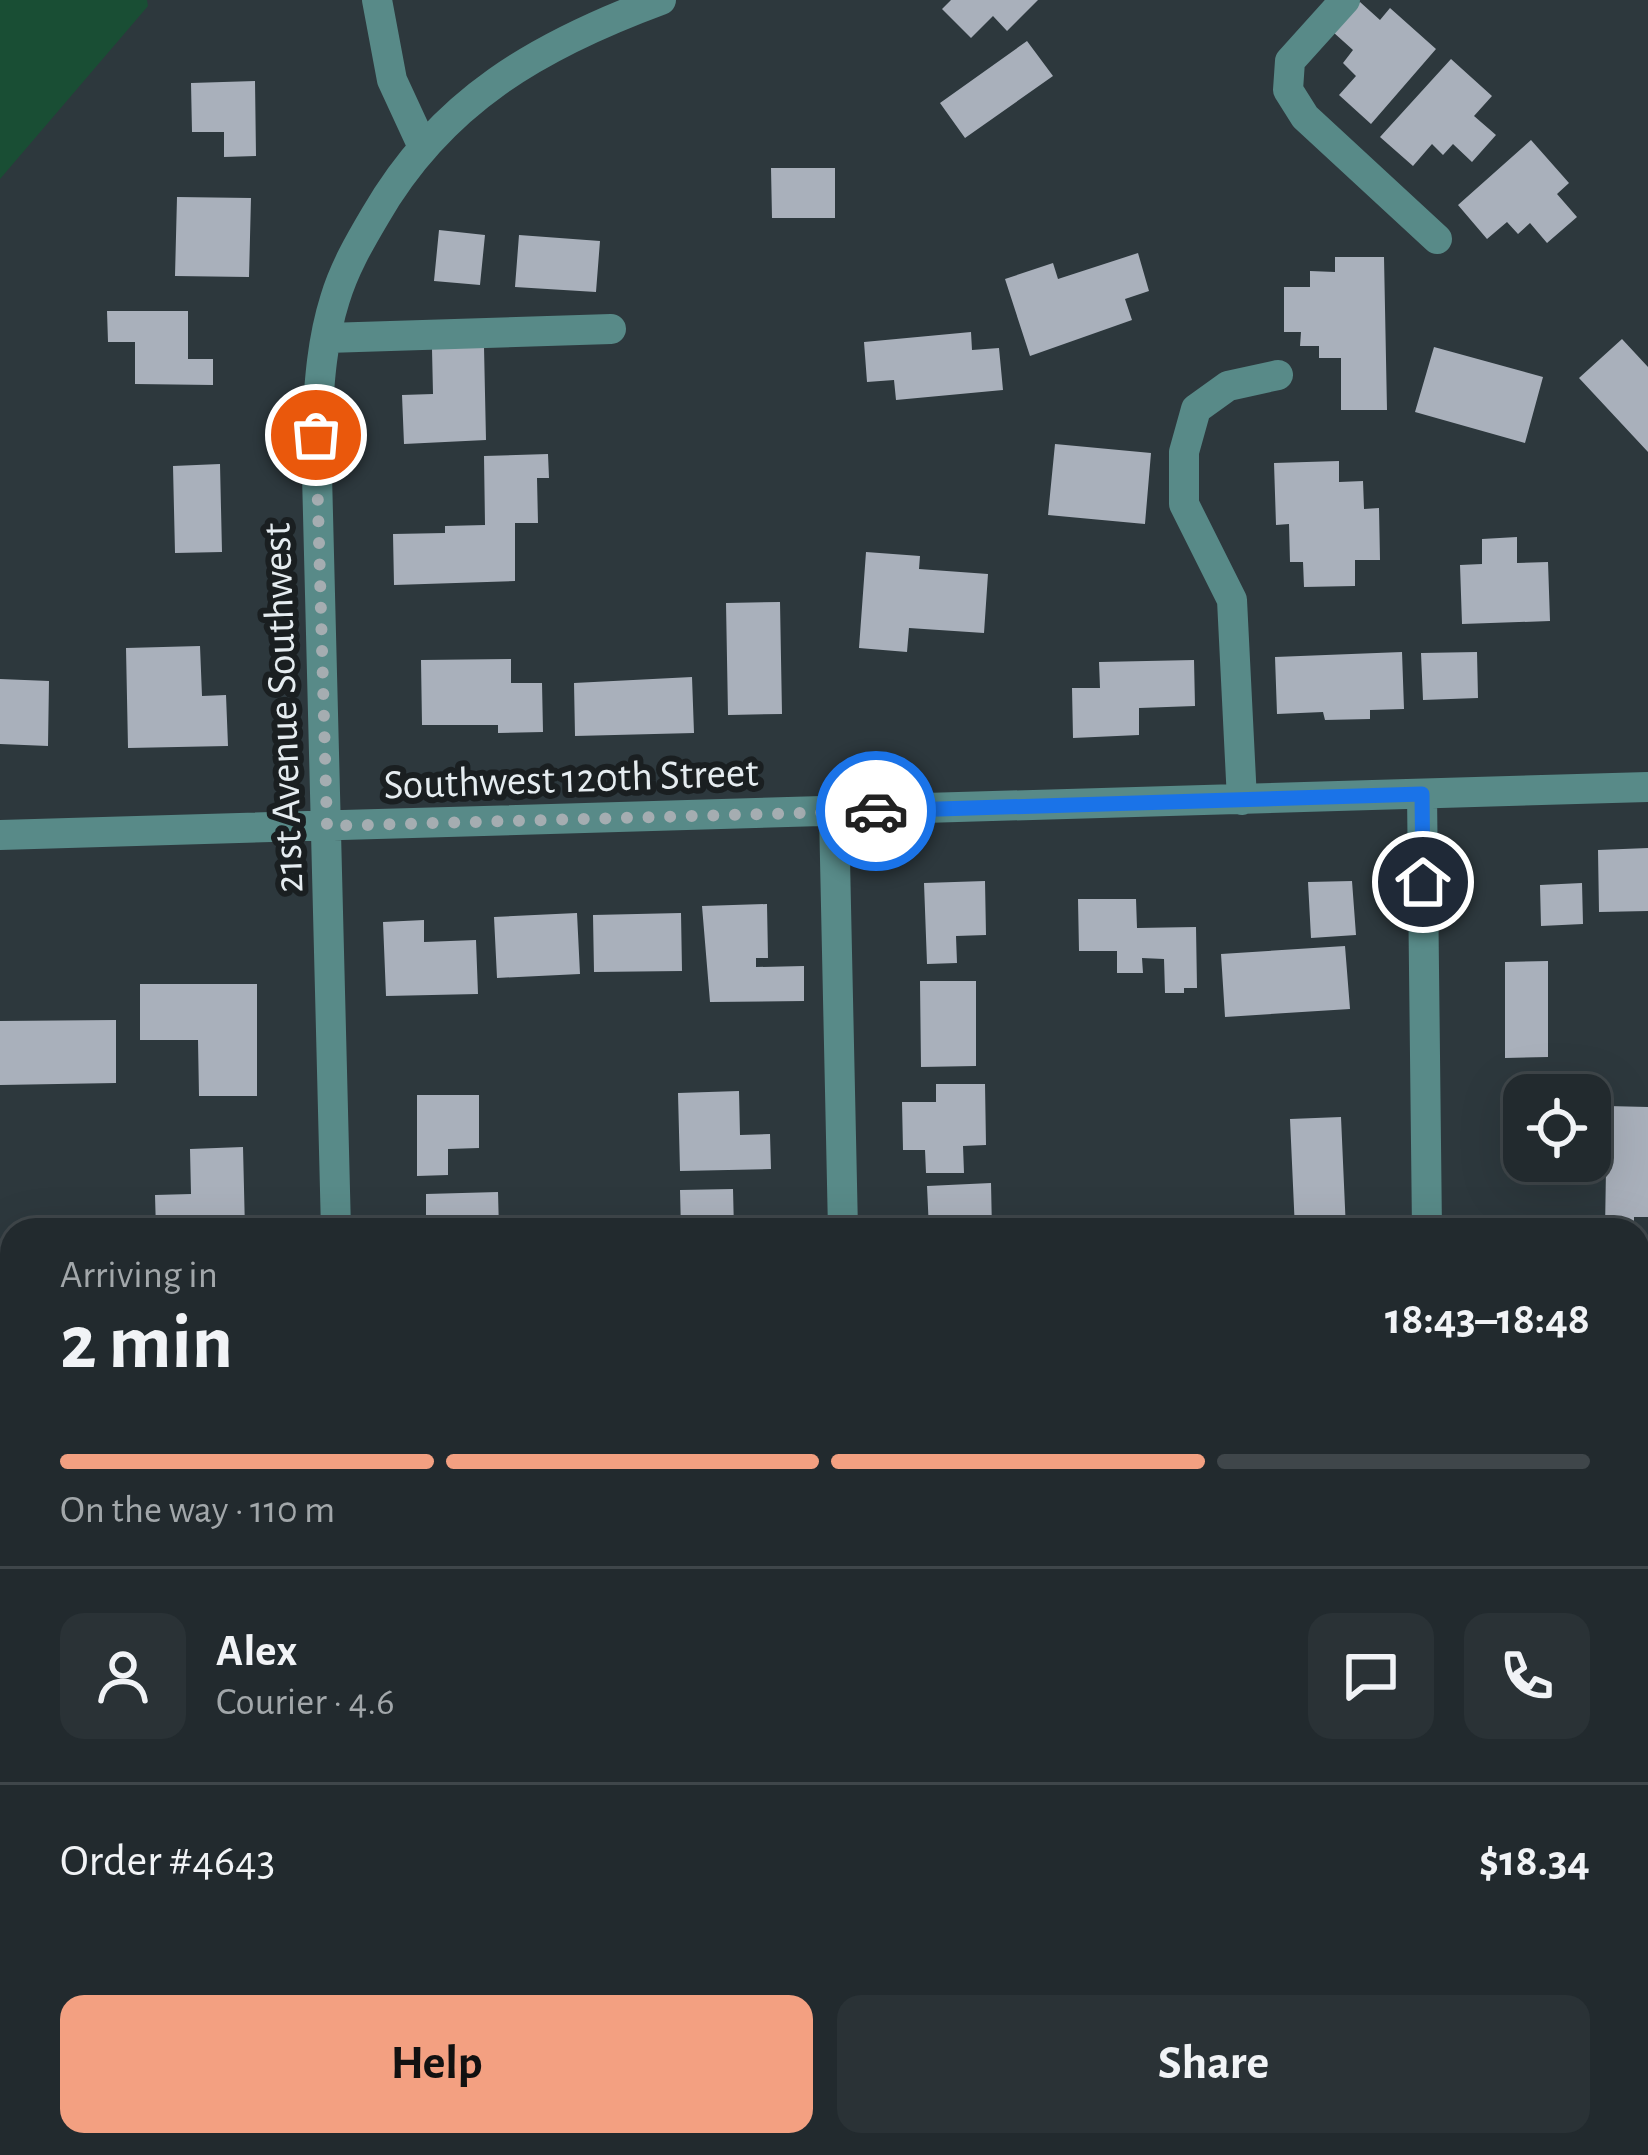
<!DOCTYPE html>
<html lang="en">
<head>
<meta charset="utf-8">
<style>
  :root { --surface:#222a2e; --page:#2a3236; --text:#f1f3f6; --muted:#a2a7aa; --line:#3f464a; --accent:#f3a081 }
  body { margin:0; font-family:"Alegreya Sans",sans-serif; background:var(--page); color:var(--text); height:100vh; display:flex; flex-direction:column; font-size:45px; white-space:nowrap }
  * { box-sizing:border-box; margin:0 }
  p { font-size:39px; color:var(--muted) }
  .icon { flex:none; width:66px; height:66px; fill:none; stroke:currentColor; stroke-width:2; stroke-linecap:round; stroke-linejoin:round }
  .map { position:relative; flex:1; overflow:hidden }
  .details { position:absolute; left:0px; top:1218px; width:1650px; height:939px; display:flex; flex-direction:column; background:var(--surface); border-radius:36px 36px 0 0; box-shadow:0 12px 48px #0002,0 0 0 3px var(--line) }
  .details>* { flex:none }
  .controls { position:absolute; left:1503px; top:1074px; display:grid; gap:24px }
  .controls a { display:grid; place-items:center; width:108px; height:108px; border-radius:24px; background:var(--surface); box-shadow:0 12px 48px #0002,0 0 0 3px var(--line); font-size:60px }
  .pin { position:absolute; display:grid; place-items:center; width:102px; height:102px; color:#fff; margin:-51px; border:6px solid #fff; border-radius:50%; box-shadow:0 3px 12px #0007 }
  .courier { position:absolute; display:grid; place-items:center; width:120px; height:120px; margin:-60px; border:9px solid #1a73e8; border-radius:50%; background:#fff; color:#222; box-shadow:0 3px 15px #0007 }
  .headline em { font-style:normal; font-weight:700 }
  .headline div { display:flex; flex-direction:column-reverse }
  .headline { display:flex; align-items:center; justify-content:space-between; height:204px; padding:0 60px }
  h1 { font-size:78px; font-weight:700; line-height:90px }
  .bar { display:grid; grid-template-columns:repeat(4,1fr); gap:18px 12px; align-content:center; height:144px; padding:0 60px }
  .bar i { height:15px; border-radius:9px; background:var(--line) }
  .bar .selected { background:var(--accent) }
  .bar p { grid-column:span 4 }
  .line { display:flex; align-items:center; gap:30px; padding:0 60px; border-top:3px solid var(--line) }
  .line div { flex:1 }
  .round { display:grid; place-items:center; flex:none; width:126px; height:126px; border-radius:24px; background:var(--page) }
  .cta { display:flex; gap:24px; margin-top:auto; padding:24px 60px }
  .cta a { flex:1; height:138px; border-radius:24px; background:var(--accent); color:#111; font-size:48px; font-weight:700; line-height:138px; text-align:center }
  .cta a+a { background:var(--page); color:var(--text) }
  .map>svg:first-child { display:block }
  .green { fill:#194e34 }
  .building { fill:#a9b0bb }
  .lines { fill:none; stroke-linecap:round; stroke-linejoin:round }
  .minor { stroke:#588a88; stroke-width:30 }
  .done { stroke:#a5adb1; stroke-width:12; stroke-dasharray:0 21.6 }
  .route { stroke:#1a73e8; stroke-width:15 }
  .labels { text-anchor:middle; stroke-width:12; stroke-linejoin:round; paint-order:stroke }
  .street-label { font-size:42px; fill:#e5ecf0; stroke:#1a1f21 }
</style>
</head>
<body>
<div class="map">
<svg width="1648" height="2155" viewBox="0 0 1648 2155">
  <rect width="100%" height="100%" fill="#2d383d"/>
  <!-- green -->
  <path class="green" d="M0 0H147L148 6 0 179Z"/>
  <!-- building -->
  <path class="building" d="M951 0H1038L1007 31 993 16 971 38 942 9Z
    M1360 2 1380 20 1390 8 1436 49 1371 124 1339 95 1356 76 1343 63 1353 50 1333 32Z
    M1027 41 1053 76 965 138 940 103Z
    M1451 59 1492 96 1474 116 1496 135 1472 162 1453 144 1443 155 1432 144 1413 166 1380 137Z
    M255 81 256 156 224 157V132H192L191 83Z
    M1531 140 1569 183 1557 194 1577 217 1547 243 1530 223 1518 234 1507 222 1487 239 1458 205Z
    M771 168H835V218H772Z
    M177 197 251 198 249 277 175 276Z
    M439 230 485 235 480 285 434 281Z
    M519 235 600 241 596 292 515 287Z
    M1138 253 1149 291 1125 299 1132 320 1030 356 1005 279 1053 263 1058 279Z
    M1335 257H1384L1387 410H1341V358H1319V346H1300L1301 332H1284V287H1310V271L1335 272Z
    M107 311H188V359H213V385L135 384V342H108Z
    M971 332 972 350 999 348 1003 390 896 400 894 380 867 382 864 342Z
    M1622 339 1648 367V452L1579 378Z
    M484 347 486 440 404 444 402 395 433 394 432 349Z
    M1434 347 1543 377 1525 443 1415 412Z
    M1055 444 1151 453 1145 524 1048 515Z
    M548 454 549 478H537L538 523H515V581L394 585 393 534 445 533V526L485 525 484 456Z
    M1339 461V482L1363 481 1364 509 1379 508 1380 560H1355V586L1304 587 1303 562H1290L1289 524 1276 525 1274 463Z
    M220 464 222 552 175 553 173 466Z
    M1517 537V563L1548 562 1550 621 1462 624 1460 565 1482 564V539Z
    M866 552 920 556 919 569 988 574 984 633 909 628 907 652 859 648Z
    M780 602 782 714 728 715 726 603Z
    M200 646 202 696 226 695 228 746 128 748 126 648Z
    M1402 652 1404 709 1370 710V719L1325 720 1323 712 1277 714 1275 657Z
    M1477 652 1478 698 1423 700 1421 653Z
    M511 659V683H542L543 732 498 733V725H422L421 660Z
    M1194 660 1195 706 1139 708V735L1073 738 1072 688H1100L1099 662Z
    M692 677 694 733 575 736 574 683Z
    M0 679 49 681 48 746 0 744Z
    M1648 848V911L1599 912 1598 850Z
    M985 881 986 935 956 936 957 963 927 964 924 883Z
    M1352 881 1356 935 1311 938 1308 882Z
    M1582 883 1583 924 1541 926 1540 885Z
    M1078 899H1136L1137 928 1196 927 1197 988H1184V993H1165L1164 959 1142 958 1143 973H1117V951H1079Z
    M767 904 768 958H756V967L804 966V1001L710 1002 702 906Z
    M577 913 580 974 497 978 494 917Z
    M681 913 682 971 594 972 593 915Z
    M424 920V942L476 940 478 994 386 996 383 922Z
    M1345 946 1350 1009 1225 1017 1221 954Z
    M1548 961V1057L1505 1058V962Z
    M920 981H976V1066L921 1067Z
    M140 984H257V1096H199L198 1040H140Z
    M116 1020V1083L0 1085V1021Z
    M936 1084H985L986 1145 963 1146 964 1173H926L925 1150H903L902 1102H936Z
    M739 1091 740 1135 770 1134 771 1169 680 1171 678 1093Z
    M417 1095H479V1148L448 1149V1175L417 1176Z
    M1607 1106 1648 1107V1217H1634V1230H1605Z
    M1341 1117 1346 1230H1295L1290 1119Z
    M243 1147 245 1230H156L155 1195 191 1194 190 1149Z
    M991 1183 992 1230H929L927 1186Z
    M733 1189 734 1230H681L680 1190Z
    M498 1192 499 1230 426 1225V1194Z
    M12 1239V1310H0V1240Z
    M1638 1406H1648V1465H1638Z
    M1638 1469H1648V1525H1640Z
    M1638 1579 1648 1583V1658L1638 1654Z
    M0 1899H12V1945L0 1946Z
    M205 2145H256V2150L266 2149V2155H206Z
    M751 2145H836V2155H752Z
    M939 2145H993V2155H940Z
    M1311 2145H1361V2155H1312Z"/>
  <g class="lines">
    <!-- minor -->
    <path class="minor" d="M377 0 392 80 422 145
      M1345 0 1290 61 1288 90 1305 117 1437 239
      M327 338 611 329
      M1422 794 1427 1230
      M1242 800 1232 600 1184 504V452L1196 409 1228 386 1278 375
      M834 813 843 1230
      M0 835 1648 787
      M336 1230 316 435C319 389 321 343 335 299 344 269 359 243 375 216 441 101 539 45 661 0
      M1638 1382H1648
      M0 1408H12
      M1638 1732H1648
      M360 2145 361 2155
      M1441 2145V2155"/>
  </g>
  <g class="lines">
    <!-- done -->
    <path class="done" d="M316 435 327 826 876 811"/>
    <!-- route -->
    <path class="route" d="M876 811 1422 794 1423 882"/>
  </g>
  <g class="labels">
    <!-- street labels -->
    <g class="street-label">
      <text transform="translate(281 708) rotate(-92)" y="15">21st Avenue Southwest</text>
      <text transform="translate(571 777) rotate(-2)" y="15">Southwest 120th Street</text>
    </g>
  </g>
</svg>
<div class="controls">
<a><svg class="icon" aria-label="locate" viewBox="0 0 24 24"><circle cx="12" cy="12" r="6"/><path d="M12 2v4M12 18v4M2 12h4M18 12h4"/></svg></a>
</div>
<div class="pin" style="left:316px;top:435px;background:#ea580c"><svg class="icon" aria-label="bag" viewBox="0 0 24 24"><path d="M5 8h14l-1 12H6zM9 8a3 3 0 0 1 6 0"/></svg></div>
<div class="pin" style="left:1423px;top:882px;background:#1f2937"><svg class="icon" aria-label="home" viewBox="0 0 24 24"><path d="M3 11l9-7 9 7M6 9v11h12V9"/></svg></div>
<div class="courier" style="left:876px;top:811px"><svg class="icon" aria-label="car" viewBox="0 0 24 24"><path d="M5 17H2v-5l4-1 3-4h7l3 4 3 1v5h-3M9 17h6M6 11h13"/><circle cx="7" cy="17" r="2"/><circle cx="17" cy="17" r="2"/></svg></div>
<section class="details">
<div class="headline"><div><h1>2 min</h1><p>Arriving in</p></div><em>18:43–18:48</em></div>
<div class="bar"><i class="selected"></i><i class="selected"></i><i class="selected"></i><i></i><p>On the way · 110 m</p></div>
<div class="line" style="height:216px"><a class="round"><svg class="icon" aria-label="person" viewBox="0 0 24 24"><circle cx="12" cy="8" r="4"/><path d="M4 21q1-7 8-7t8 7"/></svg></a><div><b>Alex</b><p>Courier · 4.6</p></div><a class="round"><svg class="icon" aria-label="chat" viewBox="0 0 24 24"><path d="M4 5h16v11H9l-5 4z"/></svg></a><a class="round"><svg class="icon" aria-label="phone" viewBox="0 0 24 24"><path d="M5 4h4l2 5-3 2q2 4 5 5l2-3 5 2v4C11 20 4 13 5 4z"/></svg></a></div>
<div class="line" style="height:156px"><div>Order #4643</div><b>$18.34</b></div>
<div class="cta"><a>Help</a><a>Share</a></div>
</section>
</div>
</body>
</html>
